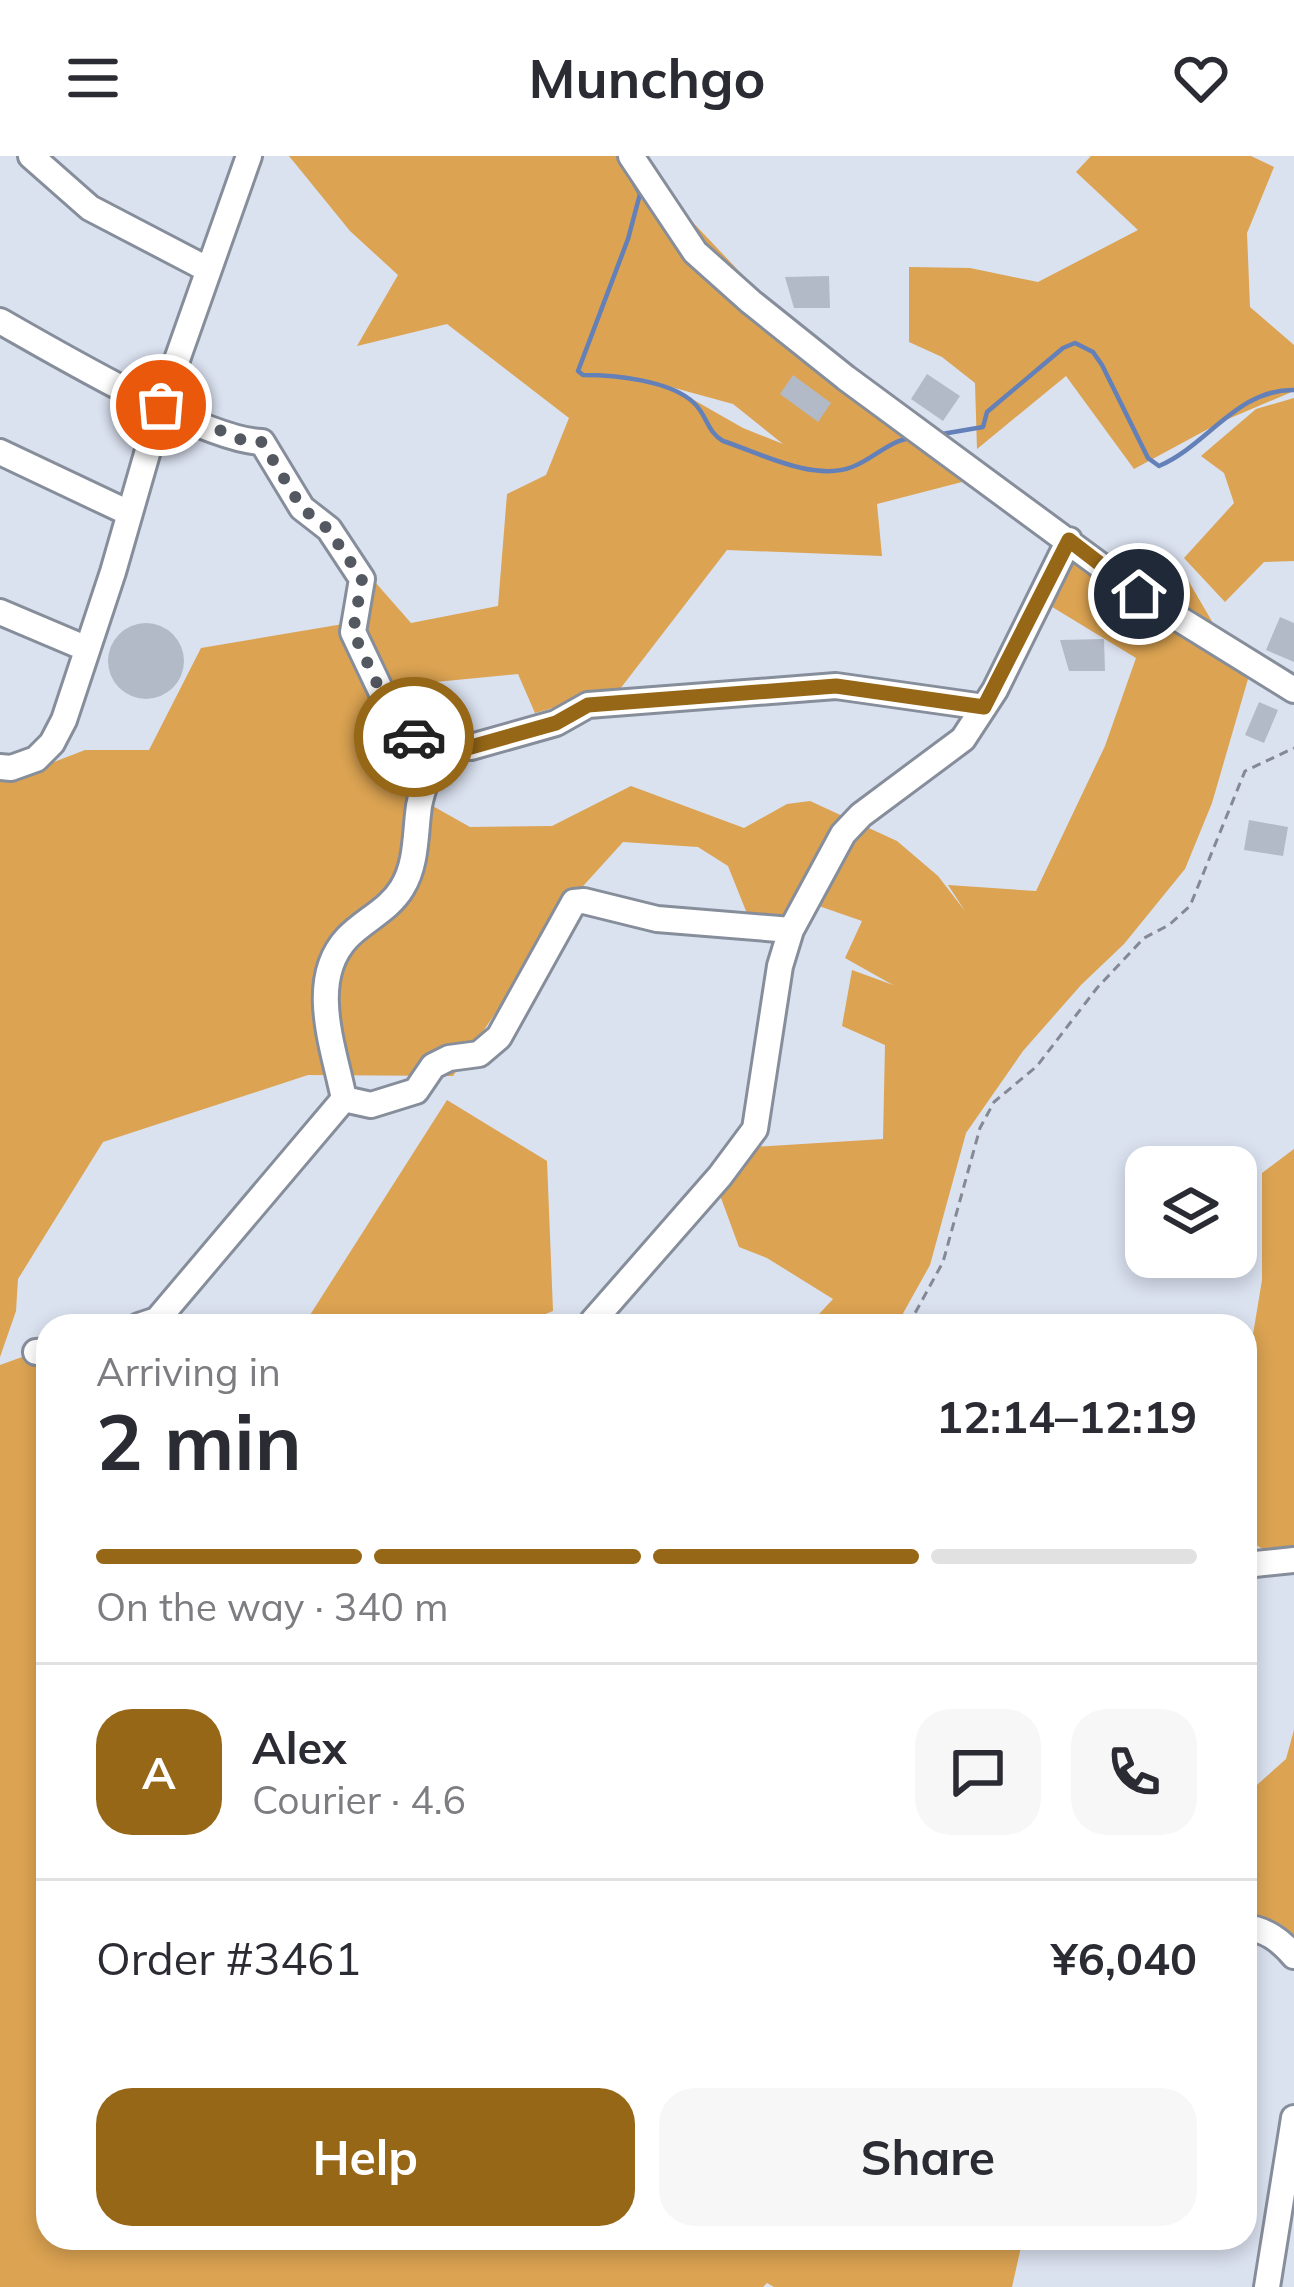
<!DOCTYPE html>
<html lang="en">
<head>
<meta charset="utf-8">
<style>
  :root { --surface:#fff; --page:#f7f7f7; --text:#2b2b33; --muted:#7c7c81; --line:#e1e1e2; --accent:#966717 }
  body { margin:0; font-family:Mulish,sans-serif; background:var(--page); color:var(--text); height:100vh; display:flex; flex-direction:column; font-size:45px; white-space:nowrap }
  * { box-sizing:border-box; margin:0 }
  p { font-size:39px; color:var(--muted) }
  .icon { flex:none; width:66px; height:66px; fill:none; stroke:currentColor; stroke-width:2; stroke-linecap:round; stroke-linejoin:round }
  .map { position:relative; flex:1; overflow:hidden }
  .side { position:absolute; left:36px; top:1158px; width:1221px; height:936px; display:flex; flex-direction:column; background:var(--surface); border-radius:36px; box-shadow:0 6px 18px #0003 }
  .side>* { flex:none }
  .tools { position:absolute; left:1125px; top:990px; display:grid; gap:24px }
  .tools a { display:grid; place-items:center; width:132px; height:132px; border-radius:24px; background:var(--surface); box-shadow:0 6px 18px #0003; font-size:60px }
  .pin { position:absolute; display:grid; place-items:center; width:102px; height:102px; color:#fff; margin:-51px; border:6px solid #fff; border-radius:50%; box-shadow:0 3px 12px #0007 }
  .courier { position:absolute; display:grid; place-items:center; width:120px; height:120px; margin:-60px; border:9px solid #966717; border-radius:50%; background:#fff; color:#222; box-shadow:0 3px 15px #0007 }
  .headline em { font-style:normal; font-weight:700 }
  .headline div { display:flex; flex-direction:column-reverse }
  .headline { display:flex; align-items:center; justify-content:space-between; height:204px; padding:0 60px }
  h1 { font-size:78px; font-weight:700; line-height:90px }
  .bar { display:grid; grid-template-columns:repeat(4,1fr); gap:18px 12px; align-content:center; height:144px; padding:0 60px }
  .bar i { height:15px; border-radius:9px; background:var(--line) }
  .bar .on { background:var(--accent) }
  .bar p { grid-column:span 4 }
  .line { display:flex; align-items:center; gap:30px; padding:0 60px; border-top:3px solid var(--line) }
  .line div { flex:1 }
  .round { display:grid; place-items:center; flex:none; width:126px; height:126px; border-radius:36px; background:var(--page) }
  .cta { display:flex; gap:24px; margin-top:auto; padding:24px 60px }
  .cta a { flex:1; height:138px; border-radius:36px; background:var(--accent); color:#fff; font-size:48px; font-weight:700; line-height:138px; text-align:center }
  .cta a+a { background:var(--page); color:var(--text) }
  header { display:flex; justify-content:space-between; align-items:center; height:156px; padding:0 60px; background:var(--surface); font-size:54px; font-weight:700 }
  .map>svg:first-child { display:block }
  .green { fill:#dba352; fill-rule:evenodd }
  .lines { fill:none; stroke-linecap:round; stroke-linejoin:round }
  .stream { stroke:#6480b8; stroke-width:4.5 }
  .building { fill:#b3bac7 }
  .minor-casing { stroke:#878e9b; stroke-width:30 }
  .path { stroke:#848994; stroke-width:3; stroke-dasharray:9 6; stroke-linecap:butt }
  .minor { stroke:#fff; stroke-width:24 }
  .done { stroke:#545860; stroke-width:12; stroke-dasharray:0 21.6 }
  .route { stroke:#966717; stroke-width:15 }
</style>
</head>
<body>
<header><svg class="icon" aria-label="menu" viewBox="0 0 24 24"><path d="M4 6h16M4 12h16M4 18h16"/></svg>Munchgo<svg class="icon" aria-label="heart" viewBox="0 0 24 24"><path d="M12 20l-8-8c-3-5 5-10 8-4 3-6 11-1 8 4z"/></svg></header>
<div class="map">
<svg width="1294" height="2131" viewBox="0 0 1294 2131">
  <rect width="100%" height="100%" fill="#dae1ef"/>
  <!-- green -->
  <path class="green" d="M289 0H630L859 242 962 326 877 348 882 400 727 394 620 533 535 557 518 518 374 532 426 593 422 644 470 671 552 670 631 630 744 672 787 648 810 645 897 685 938 720 965 755 948 729 1036 735 1105 590 1136 502 1049 449 1071 399 1248 523 1212 647 1185 713 1124 788 1081 829 1023 895 966 977 930 1109 896 1170H808L833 1143 767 1102 739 1091 717 1031 753 991 883 983 885 889 842 870 852 814 893 829 845 802 862 765 816 749 794 794 752 770 728 710 698 691 623 686 575 739 453 920 308 919 103 986 18 1123 16 1155 0 1201V619L23 618 85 594H149L201 492 367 464 368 418 411 467 498 450 507 338 546 319 569 262 447 168 357 190 398 119 350 75ZM671 231 733 248 783 288 743 272Z
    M1091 0H1251L1274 11 1247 77 1250 151 1294 189V235L1221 266 1134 313 1066 220 977 293 975 227 942 201 909 186V111L970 112 1038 126 1138 74 1076 16Z
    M1294 242V405L1264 406 1225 446 1184 402 1234 347 1224 317 1201 300 1256 253Z
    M1111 403 1178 407 1217 474Z
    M447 944 547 1005 553 1155 516 1170H303Z
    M1294 993V1396L1274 1400 1245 1382V1227L1262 1124V1017Z
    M36 1196 48 1200V2082H1023L1012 2131H774L767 2127 763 2131H0V1209Z
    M1294 1574V1790L1281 1768 1245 1763V1648L1249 1636 1286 1603Z"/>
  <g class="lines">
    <!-- stream -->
    <path class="stream" d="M627 15 640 38 628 83 578 215 583 219C614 219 670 224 694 247 707 259 707 276 723 285 760 297 813 326 852 311 874 303 889 284 912 282
      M942 278 983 271 987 256 1063 192 1075 187 1093 196 1102 209 1148 302 1159 310C1208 289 1237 233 1294 234"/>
  </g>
  <!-- building -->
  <path class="building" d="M829 120 830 152H794L785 121Z
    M927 218 960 240 943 265 911 243Z
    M793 219 831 247 818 266 780 238Z
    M1280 461 1294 467V506L1266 494Z
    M108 505a38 38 0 1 1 76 0a38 38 0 1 1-76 0Z
    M1104 483 1105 515H1069L1060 484Z
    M1259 546 1278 554 1264 587 1245 579Z
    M1249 664 1288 671 1283 700 1244 694Z"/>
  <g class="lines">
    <!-- minor casing -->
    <g class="minor-casing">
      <path id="minor" d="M31 0 90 52 207 113
        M631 0 695 96 751 146 846 222 1139 438 1294 534
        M0 165C55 196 205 285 262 286L302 352 329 373 362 423 353 476 381 535 391 571 397 577 439 588 471 591 556 567 588 549 836 530 984 551
        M0 296 129 357
        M0 456 85 492
        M0 611 11 612 36 603 52 587 64 564 113 416 161 249 249 0
        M344 943 371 949 416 935 433 910 449 902 479 898 499 881 574 746 584 745 657 763 791 774
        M344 943C334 892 307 825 347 782 364 764 389 754 402 732 417 708 415 678 419 650 423 629 432 608 439 588
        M139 1170 157 1164 344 943
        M594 1170 593 1165 720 1020 755 973 780 810 791 774 843 678 861 659 963 583 995 534 1069 384
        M36 1196 48 1195
        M1245 1409 1294 1404
        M1245 1771C1267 1774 1280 1784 1294 1800
        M1267 2131 1294 1962"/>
    </g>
    <!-- path -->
    <path class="path" d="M908 1170 943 1106 980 972 994 946 1037 910 1097 832 1144 782 1169 769 1190 750 1245 615 1294 592"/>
    <!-- minor -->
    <use href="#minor" class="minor"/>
  </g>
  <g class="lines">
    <!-- done -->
    <path class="done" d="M161 249 247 286H262L302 352 328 373 362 423 353 476 381 536 391 571 397 577 414 581"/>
    <!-- route -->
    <path class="route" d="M414 581 471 591 556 567 588 549 836 530 984 551 1069 384 1139 438"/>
  </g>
</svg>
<div class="tools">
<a><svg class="icon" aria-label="layers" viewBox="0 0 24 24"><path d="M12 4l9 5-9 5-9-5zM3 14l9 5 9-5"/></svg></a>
</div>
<div class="pin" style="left:161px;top:249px;background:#ea580c"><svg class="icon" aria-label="bag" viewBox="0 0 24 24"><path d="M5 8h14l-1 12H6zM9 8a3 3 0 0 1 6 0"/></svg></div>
<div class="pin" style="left:1139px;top:438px;background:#1f2937"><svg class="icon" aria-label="home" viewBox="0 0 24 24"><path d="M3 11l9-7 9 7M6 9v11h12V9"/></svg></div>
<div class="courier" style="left:414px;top:581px"><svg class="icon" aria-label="car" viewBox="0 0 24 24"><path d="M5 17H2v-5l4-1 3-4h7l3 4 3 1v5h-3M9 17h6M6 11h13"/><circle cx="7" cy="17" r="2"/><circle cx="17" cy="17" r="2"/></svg></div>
<section class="side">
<div class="headline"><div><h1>2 min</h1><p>Arriving in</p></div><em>12:14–12:19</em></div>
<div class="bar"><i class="on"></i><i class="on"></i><i class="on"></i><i></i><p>On the way · 340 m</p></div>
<div class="line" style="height:216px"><b class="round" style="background:var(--accent);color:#fff">A</b><div><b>Alex</b><p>Courier · 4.6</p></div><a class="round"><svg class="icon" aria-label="chat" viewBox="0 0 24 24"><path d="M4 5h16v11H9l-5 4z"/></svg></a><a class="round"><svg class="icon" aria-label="phone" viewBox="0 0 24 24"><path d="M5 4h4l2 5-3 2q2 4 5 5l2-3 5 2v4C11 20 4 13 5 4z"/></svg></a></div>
<div class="line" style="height:156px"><div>Order #3461</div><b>¥6,040</b></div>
<div class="cta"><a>Help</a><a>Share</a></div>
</section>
</div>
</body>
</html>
